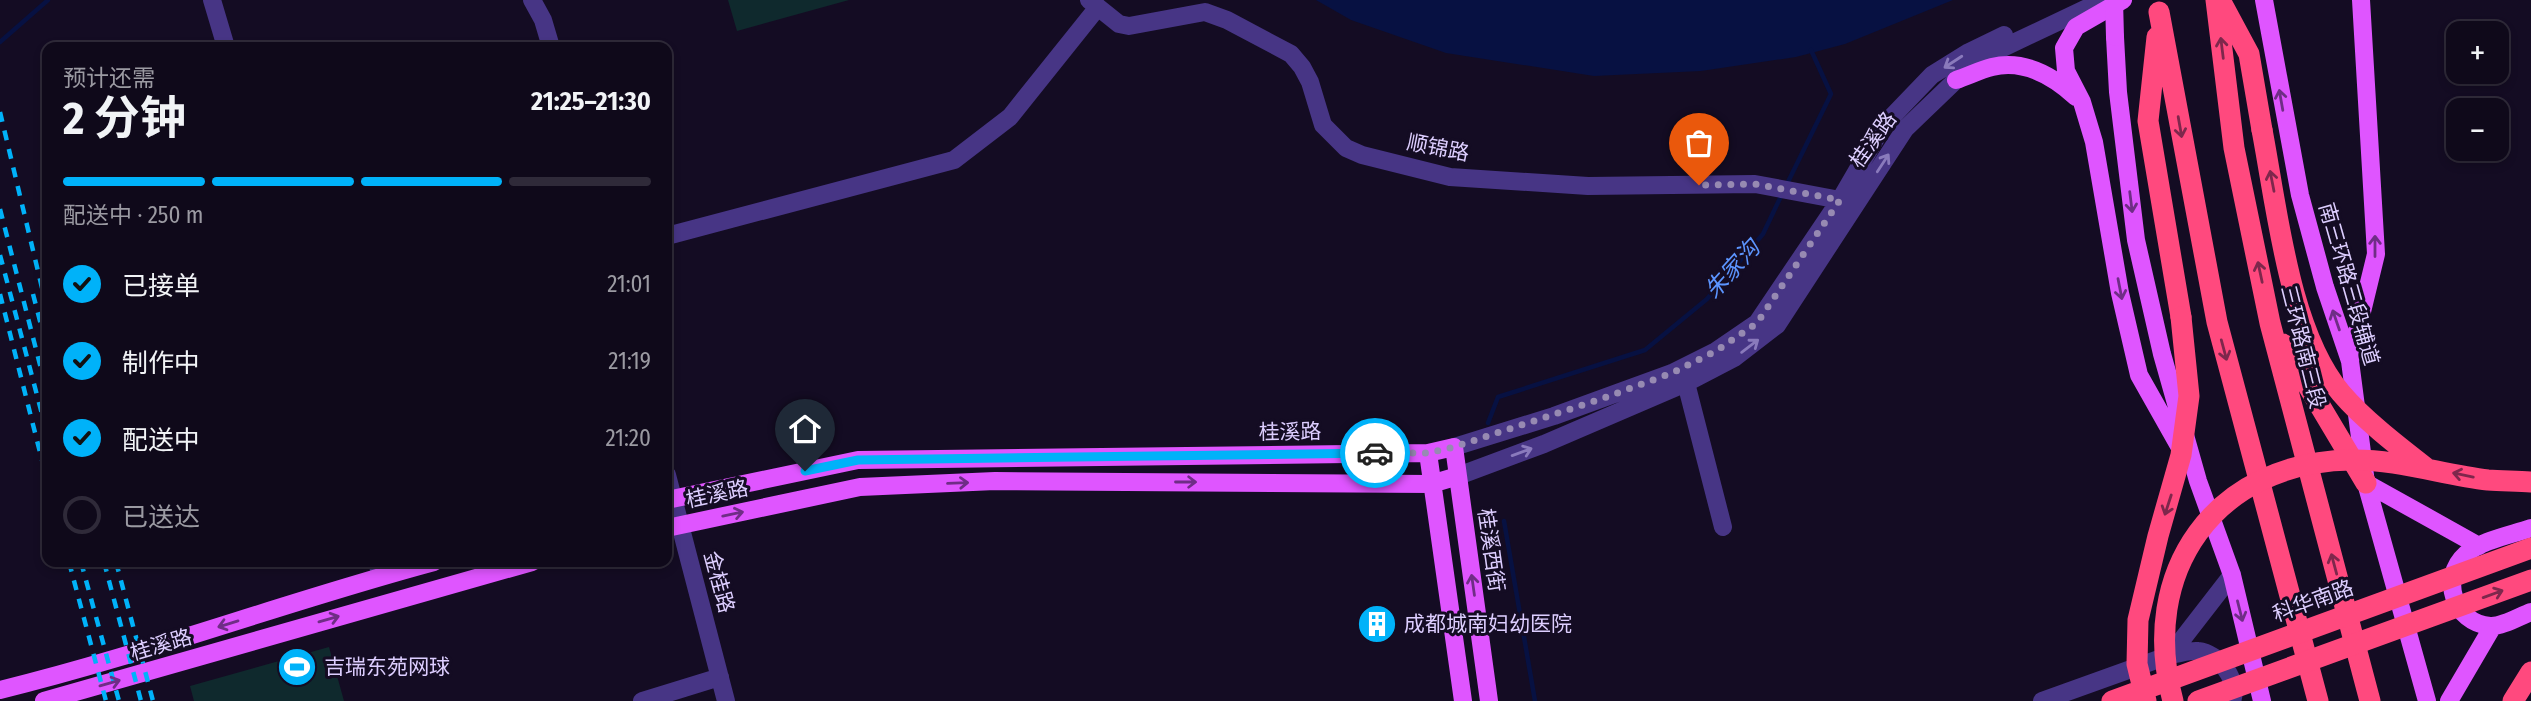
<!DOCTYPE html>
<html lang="zh">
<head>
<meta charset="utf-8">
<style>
  :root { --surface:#0f091a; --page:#1d1727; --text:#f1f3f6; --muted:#9b9aa2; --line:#2f2a39; --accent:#00b2f9 }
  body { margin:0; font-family:"Fira Sans Condensed","Noto Sans SC",sans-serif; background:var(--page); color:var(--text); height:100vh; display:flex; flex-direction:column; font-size:26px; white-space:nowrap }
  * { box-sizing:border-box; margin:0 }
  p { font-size:23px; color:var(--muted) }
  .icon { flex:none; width:38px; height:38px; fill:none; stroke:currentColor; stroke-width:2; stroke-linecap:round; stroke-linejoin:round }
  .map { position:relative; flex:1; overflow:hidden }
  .drawer { position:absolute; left:42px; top:42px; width:630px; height:525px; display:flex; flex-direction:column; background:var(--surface); border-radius:14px; box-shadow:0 4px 10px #0003,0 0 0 2px var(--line) }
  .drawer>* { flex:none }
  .fabs { position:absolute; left:2446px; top:21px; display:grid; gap:14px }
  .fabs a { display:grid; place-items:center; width:63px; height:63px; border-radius:14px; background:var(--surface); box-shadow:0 4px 10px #0003,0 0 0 2px var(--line); font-size:35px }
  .pin { position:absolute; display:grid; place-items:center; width:60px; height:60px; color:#fff; margin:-72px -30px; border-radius:50% 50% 50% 0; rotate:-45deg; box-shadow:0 0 7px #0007 }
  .pin .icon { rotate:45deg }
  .courier { position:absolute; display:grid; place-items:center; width:70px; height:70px; margin:-35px; border:5px solid #00b2f9; border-radius:50%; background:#fff; color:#222; box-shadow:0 2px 9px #0007 }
  .summary em { font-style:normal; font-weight:700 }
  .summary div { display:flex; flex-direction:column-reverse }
  .summary { display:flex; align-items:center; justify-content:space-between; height:119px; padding:0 21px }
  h1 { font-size:46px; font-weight:700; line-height:52px }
  .bar { display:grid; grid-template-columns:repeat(4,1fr); gap:10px 7px; align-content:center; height:84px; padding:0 21px }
  .bar i { height:9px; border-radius:5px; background:var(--line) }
  .bar .current { background:var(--accent) }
  .bar p { grid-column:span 4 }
  ol { padding:0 21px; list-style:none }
  li { display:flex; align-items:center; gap:21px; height:77px }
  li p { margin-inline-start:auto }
  li .icon { padding:7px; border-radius:50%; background:var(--accent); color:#111; stroke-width:4 }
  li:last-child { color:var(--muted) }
  li i { width:38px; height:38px; border:4px solid var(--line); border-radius:50% }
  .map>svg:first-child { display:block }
  .green { fill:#0f292d }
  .water { fill:#071142 }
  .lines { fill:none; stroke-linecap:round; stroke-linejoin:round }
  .stream { stroke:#071142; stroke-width:4.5 }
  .minor { stroke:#473585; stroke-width:18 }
  .major { stroke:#df55ff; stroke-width:18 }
  .highway { stroke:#ff497e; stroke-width:21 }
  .rail { stroke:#00b2f9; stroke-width:4.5; stroke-dasharray:10 9; stroke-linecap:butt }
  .major-bridge { stroke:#df55ff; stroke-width:18 }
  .highway-bridge { stroke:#ff497e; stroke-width:21 }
  .oneway { stroke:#7e274c }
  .oneway2 { stroke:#8a7abc }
  .oneway3 { stroke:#6f2d86 }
  .done { stroke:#978ab2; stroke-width:7; stroke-dasharray:0 12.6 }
  .route { stroke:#00b2f9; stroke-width:9 }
  .labels { text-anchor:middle; stroke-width:6; stroke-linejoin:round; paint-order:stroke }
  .street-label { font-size:21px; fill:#ddceff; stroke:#140c23 }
  .poi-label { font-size:21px; fill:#ddceff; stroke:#140c23; text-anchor:start }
  .water-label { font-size:23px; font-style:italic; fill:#5c95ff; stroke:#140c23 }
</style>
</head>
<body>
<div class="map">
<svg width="2531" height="701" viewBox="0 0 2531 701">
  <rect width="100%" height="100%" fill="#140c23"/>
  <!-- green -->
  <path class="green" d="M728 0H849L737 31Z
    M329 647 344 701H194L190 686Z"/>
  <!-- water -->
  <path class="water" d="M1316 0H1953L1845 44 1796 57 1701 71 1594 76 1446 53 1351 20Z"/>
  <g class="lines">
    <!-- stream -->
    <path class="stream" d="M0 42 48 0
      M1787 184 1831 94 1811 50
      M1488 423 1498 397 1645 350 1707 299 1763 234 1783 192
      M1504 521 1535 701"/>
    <!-- minor -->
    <path class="minor" d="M212 0 226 47
      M532 0 543 20 551 47
      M1089 0 1119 24 1129 26 1205 12 1227 20 1291 54 1302 67 1310 82 1323 125 1346 148 1362 155 1450 177 1588 186 1755 184 1840 200 1855 206
      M667 236 954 160 1010 117 1098 7
      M1686 383 1723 527
      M1454 447 1554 416 1672 373 1716 351 1757 323 1840 200 1883 126 1932 75 1969 52 2004 35
      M667 475 726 701
      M1458 476 1544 444 1686 383 1734 358 1777 325 1905 129 1956 80 1990 54 2104 0
      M377 562 381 576
      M2170 655C2179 654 2190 650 2198 651 2219 653 2240 681 2232 701
      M642 701 720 677
      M2042 701 2170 655 2232 575"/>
    <!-- major -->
    <path class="major" d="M2123 0 2076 27 2064 48 2066 71 2082 102 2094 142 2120 293 2139 375 2183 453
      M2264 0 2300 195 2325 287 2350 361 2366 483 2427 701
      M2115 37 2118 92 2136 240 2162 354 2198 481 2232 575 2262 701
      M1956 80C1968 76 1980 70 1992 67 2024 59 2054 77 2076 97
      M2350 361 2376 254 2361 0
      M1428 453 1463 701
      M2366 483 2479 546
      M667 500 858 460 1428 453 1454 447 1489 701
      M667 528 860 487 995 481 1431 484 1458 476
      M2531 528C2511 535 2482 540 2466 554 2439 578 2454 623 2490 626 2502 627 2520 616 2531 612
      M0 690C147 654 288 601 434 562
      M44 701 532 562
      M2449 701 2493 626"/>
    <!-- highway -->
    <path class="highway" d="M2216 0 2234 148 2270 323 2370 701
      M2220 0 2249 54 2262 130
      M2159 12 2217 322 2318 701
      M2157 37 2148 121 2181 317
      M2283 344 2366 483
      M2513 701 2531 672"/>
    <!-- rail -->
    <path class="rail" d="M0 112 47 309
      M0 209 47 392
      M0 255 47 433
      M0 294 47 480
      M33 294 47 348
      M69 562 106 701
      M81 562 119 701
      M104 562 141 701
      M116 562 153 701"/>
    <!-- major-bridge -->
    <path class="major-bridge" d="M2114 0 2115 37"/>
    <!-- highway-bridge -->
    <path class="highway-bridge" d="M2262 130C2277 208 2289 332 2341 393 2363 419 2398 446 2425 467
      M2112 701 2531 548
      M2146 701 2137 664 2138 620 2158 536 2181 455 2189 396 2181 317
      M2173 701C2138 572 2215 462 2351 460 2398 459 2443 475 2488 480 2502 481 2517 481 2531 482
      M2198 701 2531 580"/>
  </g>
  <!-- one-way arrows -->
  <defs><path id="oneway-shaft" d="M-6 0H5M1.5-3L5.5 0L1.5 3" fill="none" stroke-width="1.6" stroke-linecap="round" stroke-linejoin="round" transform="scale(1.75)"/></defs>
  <g class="oneway">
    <use href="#oneway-shaft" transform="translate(2222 48) rotate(-97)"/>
    <use href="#oneway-shaft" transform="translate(2180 127) rotate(80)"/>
    <use href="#oneway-shaft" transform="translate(2272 181) rotate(-101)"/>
    <use href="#oneway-shaft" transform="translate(2260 272) rotate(-102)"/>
    <use href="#oneway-shaft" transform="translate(2224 350) rotate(75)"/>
    <use href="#oneway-shaft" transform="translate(2463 475) rotate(-168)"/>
    <use href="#oneway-shaft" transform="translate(2168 505) rotate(108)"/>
    <use href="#oneway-shaft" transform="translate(2334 564) rotate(-105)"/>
    <use href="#oneway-shaft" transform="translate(2493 594) rotate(-20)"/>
  </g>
  <g class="oneway2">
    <use href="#oneway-shaft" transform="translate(1953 62) rotate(147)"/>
    <use href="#oneway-shaft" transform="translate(1883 163) rotate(-57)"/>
    <use href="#oneway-shaft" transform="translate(1750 346) rotate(-37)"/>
    <use href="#oneway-shaft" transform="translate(1522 452) rotate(-20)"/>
  </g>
  <g class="oneway3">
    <use href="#oneway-shaft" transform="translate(2281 100) rotate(-100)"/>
    <use href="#oneway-shaft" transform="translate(2131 202) rotate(83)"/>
    <use href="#oneway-shaft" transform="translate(2375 246) rotate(-90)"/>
    <use href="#oneway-shaft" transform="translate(2120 289) rotate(79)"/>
    <use href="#oneway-shaft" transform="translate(2336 320) rotate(-109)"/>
    <use href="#oneway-shaft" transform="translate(1186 482)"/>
    <use href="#oneway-shaft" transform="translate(958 483) rotate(-2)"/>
    <use href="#oneway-shaft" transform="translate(733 514) rotate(-12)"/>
    <use href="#oneway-shaft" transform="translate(1473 585) rotate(-98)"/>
    <use href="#oneway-shaft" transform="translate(2240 611) rotate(76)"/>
    <use href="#oneway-shaft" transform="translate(329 619) rotate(-16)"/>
    <use href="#oneway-shaft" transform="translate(228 624) rotate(163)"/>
    <use href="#oneway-shaft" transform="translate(110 683) rotate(-16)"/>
  </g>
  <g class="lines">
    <!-- done -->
    <path class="done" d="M1375 453H1428L1454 447 1601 399 1672 373 1716 351 1757 323 1840 200 1755 184 1699 185"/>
    <!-- route -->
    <path class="route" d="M805 471 858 460 1375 453"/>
  </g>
  <!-- icons -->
  <defs>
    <g id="building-disc" transform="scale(2.0125)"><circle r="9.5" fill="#00b2f9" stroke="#140c23"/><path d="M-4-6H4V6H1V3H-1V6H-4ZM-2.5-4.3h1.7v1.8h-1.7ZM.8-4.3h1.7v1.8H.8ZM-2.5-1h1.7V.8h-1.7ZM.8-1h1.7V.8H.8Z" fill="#fff"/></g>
    <g id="stadium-disc" transform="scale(2.0125)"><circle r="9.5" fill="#00b2f9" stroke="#140c23"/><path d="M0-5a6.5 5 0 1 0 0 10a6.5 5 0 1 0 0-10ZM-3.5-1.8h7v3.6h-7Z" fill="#fff"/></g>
  </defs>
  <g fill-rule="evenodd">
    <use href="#building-disc" x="1377" y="624"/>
    <use href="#stadium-disc" x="297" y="667"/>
  </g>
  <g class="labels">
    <!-- street labels -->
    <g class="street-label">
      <text transform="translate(1873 140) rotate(-54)" y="7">桂溪路</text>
      <text transform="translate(1438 148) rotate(11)" y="7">顺锦路</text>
      <text transform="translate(2349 284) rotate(74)" y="7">南三环路三段辅道</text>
      <text transform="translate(2303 347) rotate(76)" y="7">三环路南三段</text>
      <text transform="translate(1290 432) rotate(-1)" y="7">桂溪路</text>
      <text transform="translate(717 494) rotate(-12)" y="7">桂溪路</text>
      <text transform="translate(1491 550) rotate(82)" y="7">桂溪西街</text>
      <text transform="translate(719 582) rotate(75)" y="7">金桂路</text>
      <text transform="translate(2313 601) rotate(-20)" y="7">科华南路</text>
      <text transform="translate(161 645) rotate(-16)" y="7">桂溪路</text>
    </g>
    <!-- poi labels -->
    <g class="poi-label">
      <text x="1404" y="631">成都城南妇幼医院</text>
      <text x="324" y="674">吉瑞东苑网球</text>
    </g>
    <!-- water labels -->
    <g class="water-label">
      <text transform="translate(1732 269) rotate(-48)" y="8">朱家沟</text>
    </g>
  </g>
</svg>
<div class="fabs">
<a>+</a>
<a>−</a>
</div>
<div class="pin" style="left:1699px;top:185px;background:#ea580c"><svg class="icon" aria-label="bag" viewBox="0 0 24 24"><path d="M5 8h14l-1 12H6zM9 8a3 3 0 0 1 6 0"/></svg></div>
<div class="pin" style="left:805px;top:471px;background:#1f2937"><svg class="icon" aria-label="home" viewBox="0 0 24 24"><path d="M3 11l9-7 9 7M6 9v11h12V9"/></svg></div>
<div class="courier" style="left:1375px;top:453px"><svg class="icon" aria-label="car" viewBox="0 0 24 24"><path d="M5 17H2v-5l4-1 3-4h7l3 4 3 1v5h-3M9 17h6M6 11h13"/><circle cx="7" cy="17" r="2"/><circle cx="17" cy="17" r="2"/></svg></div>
<section class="drawer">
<div class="summary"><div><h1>2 分钟</h1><p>预计还需</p></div><em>21:25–21:30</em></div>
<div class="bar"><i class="current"></i><i class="current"></i><i class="current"></i><i></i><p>配送中 · 250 m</p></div>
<ol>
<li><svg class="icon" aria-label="check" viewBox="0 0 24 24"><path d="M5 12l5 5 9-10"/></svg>已接单<p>21:01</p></li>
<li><svg class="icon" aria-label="check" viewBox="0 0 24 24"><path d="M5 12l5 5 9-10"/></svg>制作中<p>21:19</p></li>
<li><svg class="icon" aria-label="check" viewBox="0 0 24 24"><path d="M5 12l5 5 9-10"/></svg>配送中<p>21:20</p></li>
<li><i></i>已送达</li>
</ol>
</section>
</div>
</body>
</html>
